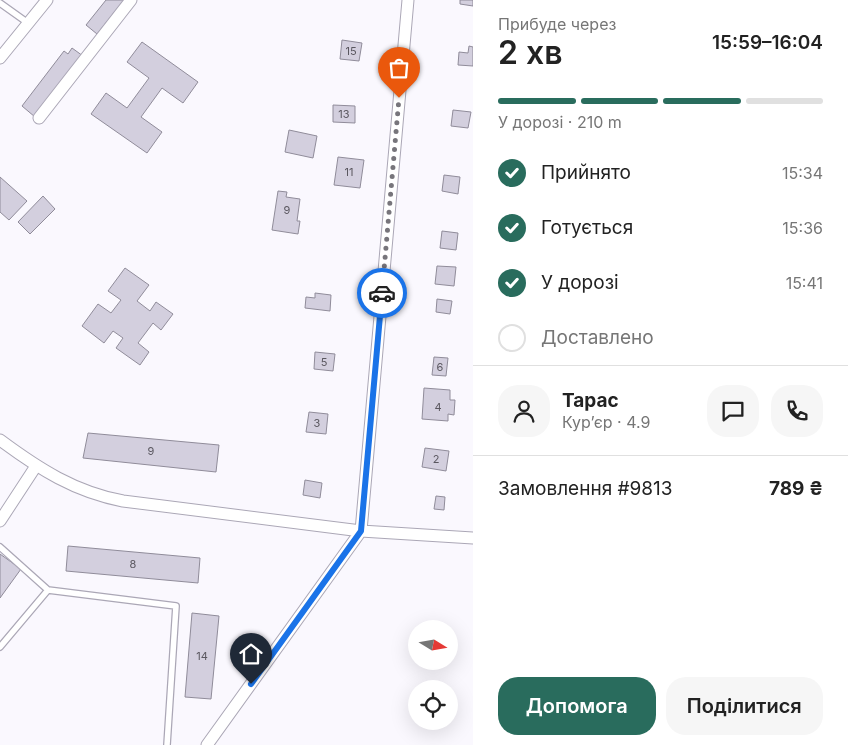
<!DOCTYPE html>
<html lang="uk">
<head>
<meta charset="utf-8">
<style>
  :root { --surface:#fff; --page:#f6f6f6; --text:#222; --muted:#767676; --line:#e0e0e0; --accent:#296c5d }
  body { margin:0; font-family:Inter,sans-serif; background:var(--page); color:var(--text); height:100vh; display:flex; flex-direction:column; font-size:19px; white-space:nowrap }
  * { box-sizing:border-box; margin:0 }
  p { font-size:16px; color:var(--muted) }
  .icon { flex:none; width:28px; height:28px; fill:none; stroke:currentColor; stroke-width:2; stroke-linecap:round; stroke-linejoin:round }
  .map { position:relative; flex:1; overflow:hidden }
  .panel { display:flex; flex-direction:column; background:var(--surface); width:375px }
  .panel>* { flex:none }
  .needle { width:32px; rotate:101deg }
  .buttons { position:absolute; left:408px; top:620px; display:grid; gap:10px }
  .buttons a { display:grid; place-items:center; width:50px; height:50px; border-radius:50%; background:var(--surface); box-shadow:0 5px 20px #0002; font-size:25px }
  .pin { position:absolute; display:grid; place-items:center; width:42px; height:42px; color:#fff; margin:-51px -21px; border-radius:50% 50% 50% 0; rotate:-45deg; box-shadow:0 0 5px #0007 }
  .pin .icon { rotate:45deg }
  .courier { position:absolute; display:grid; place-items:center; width:50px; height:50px; margin:-25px; border:4px solid #1a73e8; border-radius:50%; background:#fff; color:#222; box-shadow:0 1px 6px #0007 }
  .summary em { font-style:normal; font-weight:600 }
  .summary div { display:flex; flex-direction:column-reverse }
  .summary { display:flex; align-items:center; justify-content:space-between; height:85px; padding:0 25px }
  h1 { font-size:32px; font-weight:600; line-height:38px }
  .bar { display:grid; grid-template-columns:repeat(4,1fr); gap:8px 5px; align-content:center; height:60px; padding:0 25px }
  .bar i { height:6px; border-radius:4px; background:var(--line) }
  .bar .current { background:var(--accent) }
  .bar p { grid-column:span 4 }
  .line { display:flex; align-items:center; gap:12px; padding:0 25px; border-top:1px solid var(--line) }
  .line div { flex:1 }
  .round { display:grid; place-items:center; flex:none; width:52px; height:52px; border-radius:20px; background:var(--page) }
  ol { padding:0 25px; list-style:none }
  li { display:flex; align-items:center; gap:15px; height:55px }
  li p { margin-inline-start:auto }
  li .icon { padding:5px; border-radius:50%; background:var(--accent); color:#fff; stroke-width:4 }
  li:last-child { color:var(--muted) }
  li i { width:28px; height:28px; border:2px solid var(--line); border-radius:50% }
  .button { display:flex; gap:10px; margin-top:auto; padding:10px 25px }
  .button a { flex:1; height:58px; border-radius:20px; background:var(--accent); color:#fff; font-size:20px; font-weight:600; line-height:58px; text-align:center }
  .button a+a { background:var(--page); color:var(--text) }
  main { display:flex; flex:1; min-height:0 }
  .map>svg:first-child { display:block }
  .building { fill:#d3cfde; stroke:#908c9a }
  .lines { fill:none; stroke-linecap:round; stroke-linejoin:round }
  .service-casing { stroke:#aba7b6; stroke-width:8 }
  .minor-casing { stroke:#aba7b6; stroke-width:13 }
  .service { stroke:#fff; stroke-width:5.5 }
  .minor { stroke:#fff; stroke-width:11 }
  .done { stroke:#77757b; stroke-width:5; stroke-dasharray:0 9 }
  .route { stroke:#1a73e8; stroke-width:6 }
  .labels { text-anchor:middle; stroke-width:4.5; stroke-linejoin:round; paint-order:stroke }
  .number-label { font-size:11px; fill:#5a575f }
</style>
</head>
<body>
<main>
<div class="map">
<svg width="473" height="745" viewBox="0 0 473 745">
  <rect width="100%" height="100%" fill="#faf8fe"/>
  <!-- building -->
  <path class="building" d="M106 0H124L97 34 86 25Z
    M460 0H473V6L460 4Z
    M342 40 362 43 359 61 340 59Z
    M142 42 198 82 183 103 162 88 141 117 162 132 147 153 91 114 106 93 127 108 149 78 127 62Z
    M469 46 473 47V66L458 65 459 52 468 53Z
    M72 48 83 56 35 117 22 106 64 51 68 54Z
    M333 105 355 106V123L333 122Z
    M453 110 471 112 468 128 451 126Z
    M289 130 317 136 313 158 285 152Z
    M338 157 364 160 360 188 334 185Z
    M444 175 460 177 458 194 442 191Z
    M0 177 27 201 9 220 0 212Z
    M278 191 287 192 286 197 300 199 297 221H300L298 234 272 230Z
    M43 196 55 209 30 234 18 222Z
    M442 231 458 233 456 250 440 248Z
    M437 266 456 267 454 286 435 284Z
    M125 268 149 285 137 301 150 311 156 302 173 314 161 330 153 323 138 343 149 352 140 365 116 348 123 338 113 331 104 343 82 326 98 304 111 313 121 300 108 291Z
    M315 293 331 295 330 311 305 308 306 297 315 298Z
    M437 299 452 301 450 314 436 312Z
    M315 352 335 354 333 371 314 369Z
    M434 357 448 358 446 376 432 375Z
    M424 388 450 390V400H455L454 415 448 414V421L422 419Z
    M309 412 328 414 326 434 306 432Z
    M88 433 219 445 216 472 83 458Z
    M425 448 449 451 446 471 422 467Z
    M305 480 322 483 320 498 303 495Z
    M436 496 445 497 444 510 434 509Z
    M68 546 200 558 198 583 66 571Z
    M0 554 21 569 0 598Z
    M192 613 219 616 211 699 185 697Z"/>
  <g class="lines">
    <!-- service casing -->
    <g class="service-casing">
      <path id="service" d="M0 3 28 23
        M0 547 48 590 176 606 167 745
        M0 647 48 590"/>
    </g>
    <!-- minor casing -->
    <g class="minor-casing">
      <path id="minor" d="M0 58 47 0
        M39 118 131 0
        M0 440C39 469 75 492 123 501L361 531 473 538
        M0 521 36 466
        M361 531 408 0
        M207 745 361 531"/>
    </g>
    <!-- service -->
    <use href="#service" class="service"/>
    <!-- minor -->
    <use href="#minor" class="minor"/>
  </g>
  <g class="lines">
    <!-- done -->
    <path class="done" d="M382 293 399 98"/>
    <!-- route -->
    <path class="route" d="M251 684 361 531 382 293"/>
  </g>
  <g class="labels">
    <!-- number labels -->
    <g class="number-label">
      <text x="351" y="55">15</text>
      <text x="344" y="118">13</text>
      <text x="349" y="176">11</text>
      <text x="287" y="214">9</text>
      <text x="324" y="366">5</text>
      <text x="440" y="371">6</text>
      <text x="438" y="411">4</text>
      <text x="317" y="427">3</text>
      <text x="151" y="455">9</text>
      <text x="436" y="463">2</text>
      <text x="133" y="568">8</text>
      <text x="202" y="660">14</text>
    </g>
  </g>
</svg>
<div class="buttons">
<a><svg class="needle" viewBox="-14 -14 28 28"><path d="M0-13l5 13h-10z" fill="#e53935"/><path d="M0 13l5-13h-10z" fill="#767676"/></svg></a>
<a><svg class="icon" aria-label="locate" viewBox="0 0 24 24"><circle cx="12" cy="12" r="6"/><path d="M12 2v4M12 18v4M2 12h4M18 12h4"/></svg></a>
</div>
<div class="pin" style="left:399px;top:98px;background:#ea580c"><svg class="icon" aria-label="bag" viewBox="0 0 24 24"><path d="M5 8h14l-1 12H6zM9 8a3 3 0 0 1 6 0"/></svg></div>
<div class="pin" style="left:251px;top:684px;background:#1f2937"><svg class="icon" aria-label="home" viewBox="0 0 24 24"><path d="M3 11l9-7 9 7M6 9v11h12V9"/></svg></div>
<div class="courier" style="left:382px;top:293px"><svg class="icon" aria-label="car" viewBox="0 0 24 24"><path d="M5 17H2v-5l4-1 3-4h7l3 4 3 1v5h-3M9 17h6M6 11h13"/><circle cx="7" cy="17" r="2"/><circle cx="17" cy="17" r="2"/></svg></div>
</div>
<section class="panel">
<div class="summary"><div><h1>2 хв</h1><p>Прибуде через</p></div><em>15:59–16:04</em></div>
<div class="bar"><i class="current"></i><i class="current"></i><i class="current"></i><i></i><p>У дорозі · 210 m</p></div>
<ol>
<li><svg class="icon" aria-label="check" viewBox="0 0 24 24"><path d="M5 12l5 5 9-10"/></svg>Прийнято<p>15:34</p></li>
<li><svg class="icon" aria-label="check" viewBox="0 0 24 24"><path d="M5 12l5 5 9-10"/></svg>Готується<p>15:36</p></li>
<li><svg class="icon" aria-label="check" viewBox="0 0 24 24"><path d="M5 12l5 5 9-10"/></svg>У дорозі<p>15:41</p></li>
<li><i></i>Доставлено</li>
</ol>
<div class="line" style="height:90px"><a class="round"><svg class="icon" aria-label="person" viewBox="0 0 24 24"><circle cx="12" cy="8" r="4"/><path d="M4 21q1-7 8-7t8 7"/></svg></a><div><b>Тарас</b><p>Кур’єр · 4.9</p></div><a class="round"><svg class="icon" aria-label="chat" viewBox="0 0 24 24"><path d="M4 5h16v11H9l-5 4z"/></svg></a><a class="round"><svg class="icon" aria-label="phone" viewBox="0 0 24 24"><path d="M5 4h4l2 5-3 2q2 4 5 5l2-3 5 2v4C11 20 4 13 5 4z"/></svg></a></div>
<div class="line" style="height:65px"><div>Замовлення #9813</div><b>789 ₴</b></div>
<div class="button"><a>Допомога</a><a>Поділитися</a></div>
</section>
</main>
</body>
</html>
